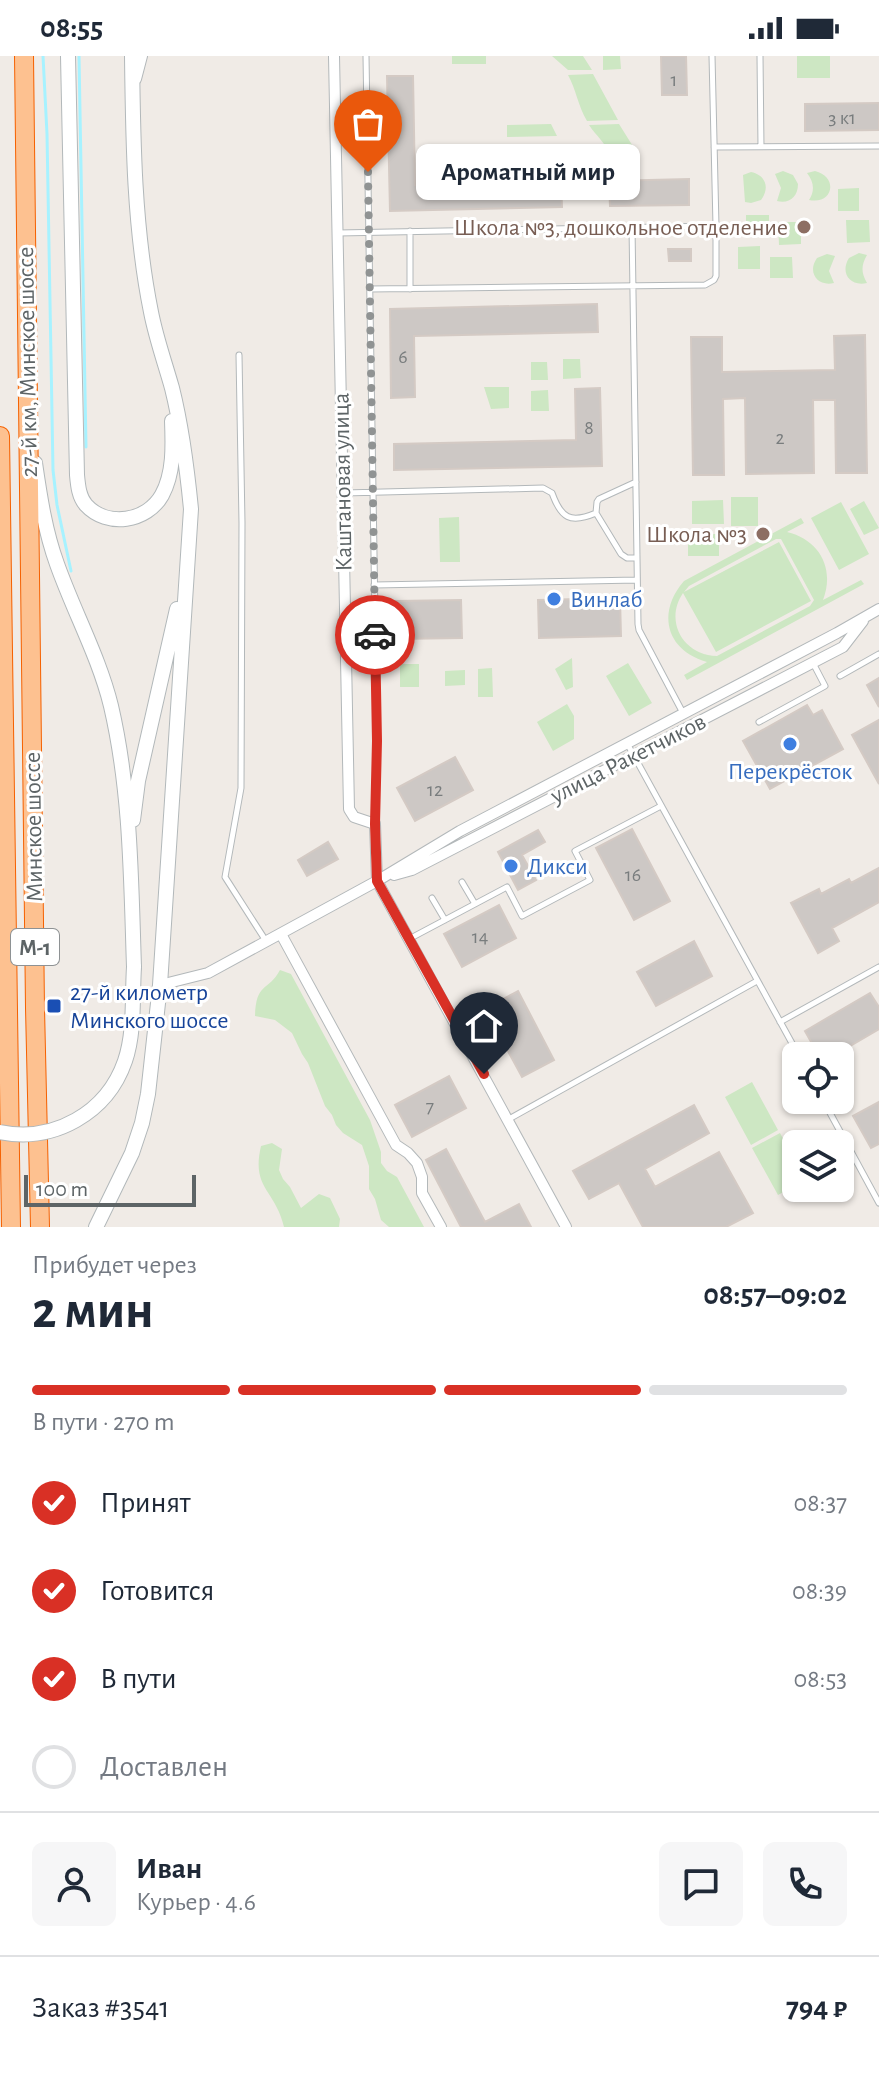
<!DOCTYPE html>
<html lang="ru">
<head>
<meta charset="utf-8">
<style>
  :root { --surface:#fff; --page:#f6f6f7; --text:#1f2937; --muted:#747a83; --line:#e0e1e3; --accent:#d93025 }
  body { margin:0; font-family:"Alegreya Sans",sans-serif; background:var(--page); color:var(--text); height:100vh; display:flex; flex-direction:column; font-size:30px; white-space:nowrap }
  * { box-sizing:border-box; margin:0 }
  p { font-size:26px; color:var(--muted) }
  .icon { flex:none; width:44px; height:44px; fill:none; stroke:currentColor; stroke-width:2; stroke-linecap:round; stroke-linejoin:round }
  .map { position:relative; height:1171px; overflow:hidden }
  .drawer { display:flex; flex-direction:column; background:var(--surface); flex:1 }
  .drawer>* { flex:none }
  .tools { position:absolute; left:782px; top:986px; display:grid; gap:16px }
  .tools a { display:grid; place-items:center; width:72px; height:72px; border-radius:12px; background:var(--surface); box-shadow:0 2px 6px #0004; font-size:40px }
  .scale { position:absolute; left:24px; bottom:20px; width:172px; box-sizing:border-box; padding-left:8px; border:4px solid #5d6466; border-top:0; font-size:22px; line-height:28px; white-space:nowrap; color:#5d6466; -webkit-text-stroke:6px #fff; paint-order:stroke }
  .pin { position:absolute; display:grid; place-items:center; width:68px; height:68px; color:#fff; margin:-82px -34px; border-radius:50% 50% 50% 0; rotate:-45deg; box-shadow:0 0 8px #0007 }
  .pin .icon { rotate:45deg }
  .courier { position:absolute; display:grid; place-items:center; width:80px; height:80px; margin:-40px; border:6px solid #d93025; border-radius:50%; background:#fff; color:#222; box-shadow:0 2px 10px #0007 }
  .bubble { position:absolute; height:56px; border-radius:12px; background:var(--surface); box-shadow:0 2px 6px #0004; font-size:26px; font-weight:700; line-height:56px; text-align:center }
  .head em { font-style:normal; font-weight:700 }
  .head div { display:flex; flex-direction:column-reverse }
  .head { display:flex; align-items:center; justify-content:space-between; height:136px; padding:0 32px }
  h1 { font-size:52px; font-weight:700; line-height:60px }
  .bar { display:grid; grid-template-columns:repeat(4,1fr); gap:12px 8px; align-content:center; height:96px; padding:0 32px }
  .bar i { height:10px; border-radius:6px; background:var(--line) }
  .bar .current { background:var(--accent) }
  .bar p { grid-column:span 4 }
  .line { display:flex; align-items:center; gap:20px; padding:0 32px; border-top:2px solid var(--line) }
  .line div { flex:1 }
  .round { display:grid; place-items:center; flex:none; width:84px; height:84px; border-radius:12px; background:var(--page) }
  ol { padding:0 32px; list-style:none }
  li { display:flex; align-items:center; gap:24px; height:88px }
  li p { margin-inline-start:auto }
  li .icon { padding:8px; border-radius:50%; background:var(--accent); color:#fff; stroke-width:4 }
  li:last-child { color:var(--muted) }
  li i { width:44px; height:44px; border:4px solid var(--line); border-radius:50% }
  .status { display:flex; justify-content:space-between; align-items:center; height:56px; padding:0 40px; background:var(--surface); direction:ltr }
  .status svg { height:22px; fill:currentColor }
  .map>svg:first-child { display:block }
  .green { fill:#cde7c3; fill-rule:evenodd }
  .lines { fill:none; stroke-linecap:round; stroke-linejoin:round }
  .stream { stroke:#a7f2ff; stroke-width:3 }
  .building { fill:#cdc8c5; stroke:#d4cac4; stroke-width:2 }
  .lane-casing { stroke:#b3b8ba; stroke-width:7 }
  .street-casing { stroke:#b3b8ba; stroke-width:12 }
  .secondary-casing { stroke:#b2b8ba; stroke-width:16 }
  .highway-casing { stroke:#f56101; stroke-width:20 }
  .lane { stroke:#fff; stroke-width:5 }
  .street { stroke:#fff; stroke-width:10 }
  .secondary { stroke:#fff; stroke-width:14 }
  .highway { stroke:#fdc190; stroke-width:18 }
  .secondary-bridge-casing { stroke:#b2b8ba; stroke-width:16; stroke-linecap:butt }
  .secondary-bridge { stroke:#fff; stroke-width:14 }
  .done { stroke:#909393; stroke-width:8; stroke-dasharray:0 14.4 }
  .route { stroke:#d93025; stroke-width:10 }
  .education-dot { fill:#8d6e63; stroke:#fff; stroke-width:3 }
  .shop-dot { fill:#3f7fe0; stroke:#fff; stroke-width:3 }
  .transit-dot { fill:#1a4fb4; stroke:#fff; stroke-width:3 }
  .labels { text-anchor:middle; stroke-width:6; stroke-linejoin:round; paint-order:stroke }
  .number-label { font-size:20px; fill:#797d7e }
  .shield { fill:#fff; stroke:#8e9294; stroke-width:2 }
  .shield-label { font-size:22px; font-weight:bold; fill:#5d6466 }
  .education-label { font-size:24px; fill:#785e54; stroke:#fff; text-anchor:end }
  .street-label { font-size:24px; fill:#5d6466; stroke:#fff }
  .shop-label { font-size:24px; fill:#366cbe; stroke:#fff; text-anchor:start }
  .transit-label { font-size:24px; fill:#164399; stroke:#fff; text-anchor:start }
</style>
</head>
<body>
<div class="status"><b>08:55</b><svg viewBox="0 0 49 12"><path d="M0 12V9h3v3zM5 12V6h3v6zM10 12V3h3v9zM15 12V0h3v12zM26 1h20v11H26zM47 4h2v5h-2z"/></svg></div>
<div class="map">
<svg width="879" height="1171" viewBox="0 0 879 1171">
  <rect width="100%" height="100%" fill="#f0ebe6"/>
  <!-- green -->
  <path class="green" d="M452 0H486V8H452Z
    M552 0H583L592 14H568Z
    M603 0H620L621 13 603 14Z
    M797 0H830V22H797Z
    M593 18 618 64 587 65C578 50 576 33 568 19Z
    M551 68 557 80 507 81V69Z
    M619 68 639 100 609 101C607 87 596 80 589 69Z
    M783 115 793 119 798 128C798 141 789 148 777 145L781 132 775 118Z
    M815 115C839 121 833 149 809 144 815 135 814 126 807 117Z
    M751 116C766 119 770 132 761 144L751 147 745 146 743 119Z
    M859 132V155H838V133Z
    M746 159H769V181H746Z
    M846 164H869L870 186 847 187Z
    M778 166H801V188L779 189Z
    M760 190V213H738V191Z
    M859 197 867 199C861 209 861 217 867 227 849 231 840 216 849 202Z
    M827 198 835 200 829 215 834 227C817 231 807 216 817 202Z
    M770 201H792L793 222H770Z
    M563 303H580L581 322 563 323Z
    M531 306H547L548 324H531Z
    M484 331H509V352L491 353Z
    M548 334 549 355H531V335Z
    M731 441H758V470H731Z
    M723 444 724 468H692V445Z
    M864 445 879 472 864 479 850 453Z
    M841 446 869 498 839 514 811 462Z
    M459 461 460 506H440L439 462Z
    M801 462 804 467 787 476C820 484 835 513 823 544L861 524 864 528 687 624 684 619 707 606C665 594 657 556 684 525ZM776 483H781L814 544 810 550 717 600C683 599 664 565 683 537L716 596 811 545 779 486 684 536 689 530Z
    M688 478H719V500H688Z
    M572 602 573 631 566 634 555 613Z
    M628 607 652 647 629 660 606 620Z
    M400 608H419V631H400Z
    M492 612 493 641H478V613Z
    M465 614V629L445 630V615Z
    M567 648 574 660V683L553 695 537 666Z
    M280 914 291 918 370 1064 381 1096V1107L387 1115 397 1121 424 1171H389L381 1164 375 1143 369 1133V1110L362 1089 343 1077 336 1069 332 1059 325 1050 308 1007 302 998 292 977 275 964 255 960C256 926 268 936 280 914Z
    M752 1026 778 1074 751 1089 725 1041Z
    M780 1077 796 1107V1129L778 1139 752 1092Z
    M272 1087 282 1093 279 1114 283 1123 290 1131 301 1152 319 1138 330 1142 340 1163 339 1171H284C275 1133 251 1133 261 1090Z"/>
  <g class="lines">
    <!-- stream -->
    <path class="stream" d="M43 0 47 78 53 414 57 449 71 515
      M79 0 86 391"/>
  </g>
  <!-- building -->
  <path class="building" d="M661 0H686L687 39H662Z
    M387 20H413L415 129 561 126 562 151 390 155Z
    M879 47V74L805 75V48Z
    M689 123V149L610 150 609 125Z
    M668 193H691V205H669Z
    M597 248 598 276 414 280 415 341 391 342 390 253Z
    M865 279 867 417H836L835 344H813L814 417 746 418 745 342 723 343 724 419H693L691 281H722V316L835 314 834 280Z
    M600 332 602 410 394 414V388L576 384 575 333Z
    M620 542 621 580 539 582 538 544Z
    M461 544 462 582 396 583 395 545Z
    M879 622V651L867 629Z
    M807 649 813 659 822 654 843 693 770 733 743 685Z
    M879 664V728L852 679Z
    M455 701 473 734 415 765 397 732Z
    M632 773 670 845 634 864 596 792Z
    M538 774 545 786 522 799 536 824 518 834 498 796Z
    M328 786 338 803 307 820 298 804Z
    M879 812V846L832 872 839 885 818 897 791 847 819 833 821 838 849 823 851 827Z
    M499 849 516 882 462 911 444 878Z
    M694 885 712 920 656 950 637 916Z
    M518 935 554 1004 522 1021 485 953Z
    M870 937 879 951V973L833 1000H819L805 975Z
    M449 1020 466 1052 412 1081 395 1049Z
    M879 1046V1088L871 1092 853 1060Z
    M694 1049 709 1077 645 1113 655 1131 719 1096 753 1157 726 1171H643L619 1127 589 1143 573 1115Z
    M446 1093 485 1166 519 1148 531 1171H461L426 1104Z"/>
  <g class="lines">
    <!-- lane casing -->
    <g class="lane-casing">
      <path id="lane" d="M366 0 377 685 375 767
        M760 0 761 91
        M714 91 879 90
        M632 171 638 568 639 574 683 657
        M410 175V233
        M338 177 716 170 712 0
        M370 233 705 229 714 224 716 220V170
        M239 299 242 467 241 732 225 821 266 885
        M636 426 599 443 597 446 596 457 621 498 627 502H637
        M344 437 543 432 552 437C561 462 570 468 596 457
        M374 529 637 524
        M840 620 879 598
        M759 666 825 630 813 607
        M628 689 799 1000
        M462 826 475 848
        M432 842 445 864
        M409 883 507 831 522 860 590 824 575 795 661 750
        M780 966 879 911
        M823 1044 879 1147
        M509 1063 757 925"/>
    </g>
    <!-- street casing -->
    <g class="street-casing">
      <path id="street" d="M334 0 349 753 354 761 375 768 377 825 566 1171
        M136 23 142 0
        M394 819 412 814 843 591 863 565
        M281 878 396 1089 408 1097 417 1107 422 1121V1137L441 1171
        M160 929 208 917 377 825 460 775 837 577 879 553"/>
    </g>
    <!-- secondary casing -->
    <g class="secondary-casing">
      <path id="secondary" d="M68 0 77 419C78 430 79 441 86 449 107 472 147 466 162 439 174 417 173 390 172 365
        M35 407C40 441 45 475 57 508 74 556 99 601 111 650 131 736 131 824 134 911
        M133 764 138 725 177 553
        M96 1171 132 1097 142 1067 148 1038 160 929 191 453C187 412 182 372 172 332 165 307 156 282 151 256 134 172 133 85 132 0"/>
    </g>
    <!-- highway casing -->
    <g class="highway-casing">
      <path id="highway" d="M24 0 35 952 40 1171
        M0 380 11 1171"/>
    </g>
    <!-- lane -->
    <use href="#lane" class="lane"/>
    <!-- street -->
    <use href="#street" class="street"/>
    <!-- secondary -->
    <use href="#secondary" class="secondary"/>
    <!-- highway -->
    <use href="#highway" class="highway"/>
    <!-- secondary-bridge casing -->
    <g class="secondary-bridge-casing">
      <path id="secondary-bridge" d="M0 1076C54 1087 107 1057 125 1005 135 976 132 941 134 911"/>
    </g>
    <!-- secondary-bridge -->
    <use href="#secondary-bridge" class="secondary-bridge"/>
  </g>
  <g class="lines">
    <!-- done -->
    <path class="done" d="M368 116 375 579"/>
    <!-- route -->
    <path class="route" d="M375 579 377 685 375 768 377 825 484 1018"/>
  </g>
  <!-- markers -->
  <g class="education-dot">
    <circle cx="804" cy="171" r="8"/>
    <circle cx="763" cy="478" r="8"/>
  </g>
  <g class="shop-dot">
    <circle cx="554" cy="543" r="8"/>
    <circle cx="790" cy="688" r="8"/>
    <circle cx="511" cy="810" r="8"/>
  </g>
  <rect class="transit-dot" x="46" y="942" width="16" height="16" rx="4"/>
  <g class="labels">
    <!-- number labels -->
    <g class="number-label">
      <text x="674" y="30">1</text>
      <text x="842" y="68">3 к1</text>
      <text x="403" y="307">6</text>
      <text x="589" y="378">8</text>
      <text x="780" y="388">2</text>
      <text x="435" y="740">12</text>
      <text x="633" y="825">16</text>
      <text x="480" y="887">14</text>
      <text x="430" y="1057">7</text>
    </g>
    <!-- shield labels -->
    <rect class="shield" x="11" y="873" width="48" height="36" rx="6"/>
    <g class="shield-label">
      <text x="35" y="899">М-1</text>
    </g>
    <!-- education labels -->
    <g class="education-label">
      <text x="788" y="179">Школа №3, дошкольное отделение</text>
      <text x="747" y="486">Школа №3</text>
    </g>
    <!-- street labels -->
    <g class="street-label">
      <text transform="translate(27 306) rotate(-91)" y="8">27-й км, Минское шоссе</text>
      <text transform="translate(342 426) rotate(-91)" y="8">Каштановая улица</text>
      <text transform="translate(628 702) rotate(-27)" y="8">улица Ракетчиков</text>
      <text transform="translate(33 771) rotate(-91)" y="8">Минское шоссе</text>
    </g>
    <!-- shop labels -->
    <g class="shop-label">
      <text x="570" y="551">Винлаб</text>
      <text x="790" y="723" text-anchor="middle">Перекрёсток</text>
      <text x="527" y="818">Дикси</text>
    </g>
    <!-- transit labels -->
    <g class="transit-label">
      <text x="70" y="944">27-й километр<tspan x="70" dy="28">Минского шоссе</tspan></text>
    </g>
  </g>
</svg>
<div class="tools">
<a><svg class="icon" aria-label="locate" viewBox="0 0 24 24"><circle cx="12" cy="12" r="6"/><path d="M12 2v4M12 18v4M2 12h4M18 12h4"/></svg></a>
<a><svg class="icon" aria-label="layers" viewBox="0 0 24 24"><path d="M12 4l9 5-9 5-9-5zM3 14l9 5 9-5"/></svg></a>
</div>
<div class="scale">100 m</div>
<div class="pin" style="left:368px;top:116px;background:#ea580c"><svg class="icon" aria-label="bag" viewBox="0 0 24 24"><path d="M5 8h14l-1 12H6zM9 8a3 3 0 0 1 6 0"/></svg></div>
<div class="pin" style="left:484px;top:1018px;background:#1f2937"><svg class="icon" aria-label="home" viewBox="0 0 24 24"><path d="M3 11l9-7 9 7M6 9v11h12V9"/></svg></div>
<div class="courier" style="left:375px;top:579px"><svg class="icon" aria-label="car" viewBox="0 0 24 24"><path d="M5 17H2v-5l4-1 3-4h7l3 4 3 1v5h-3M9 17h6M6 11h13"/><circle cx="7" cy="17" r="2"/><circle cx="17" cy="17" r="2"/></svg></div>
<div class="bubble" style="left:416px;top:88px;width:224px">Ароматный мир</div>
</div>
<section class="drawer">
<div class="head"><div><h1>2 мин</h1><p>Прибудет через</p></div><em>08:57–09:02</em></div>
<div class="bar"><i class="current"></i><i class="current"></i><i class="current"></i><i></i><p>В пути · 270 m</p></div>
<ol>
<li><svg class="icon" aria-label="check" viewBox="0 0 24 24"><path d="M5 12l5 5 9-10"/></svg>Принят<p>08:37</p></li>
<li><svg class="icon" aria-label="check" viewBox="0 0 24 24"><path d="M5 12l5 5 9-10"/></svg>Готовится<p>08:39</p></li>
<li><svg class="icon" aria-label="check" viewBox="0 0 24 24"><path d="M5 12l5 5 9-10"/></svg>В пути<p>08:53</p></li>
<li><i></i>Доставлен</li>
</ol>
<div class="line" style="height:144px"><a class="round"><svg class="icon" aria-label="person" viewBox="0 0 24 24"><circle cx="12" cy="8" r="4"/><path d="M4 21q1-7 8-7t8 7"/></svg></a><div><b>Иван</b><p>Курьер · 4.6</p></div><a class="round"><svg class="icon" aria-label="chat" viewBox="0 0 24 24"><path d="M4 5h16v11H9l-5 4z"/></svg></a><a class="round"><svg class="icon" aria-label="phone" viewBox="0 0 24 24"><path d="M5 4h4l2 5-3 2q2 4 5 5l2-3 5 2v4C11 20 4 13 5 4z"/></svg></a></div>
<div class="line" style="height:104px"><div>Заказ #3541</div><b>794 ₽</b></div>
</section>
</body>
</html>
